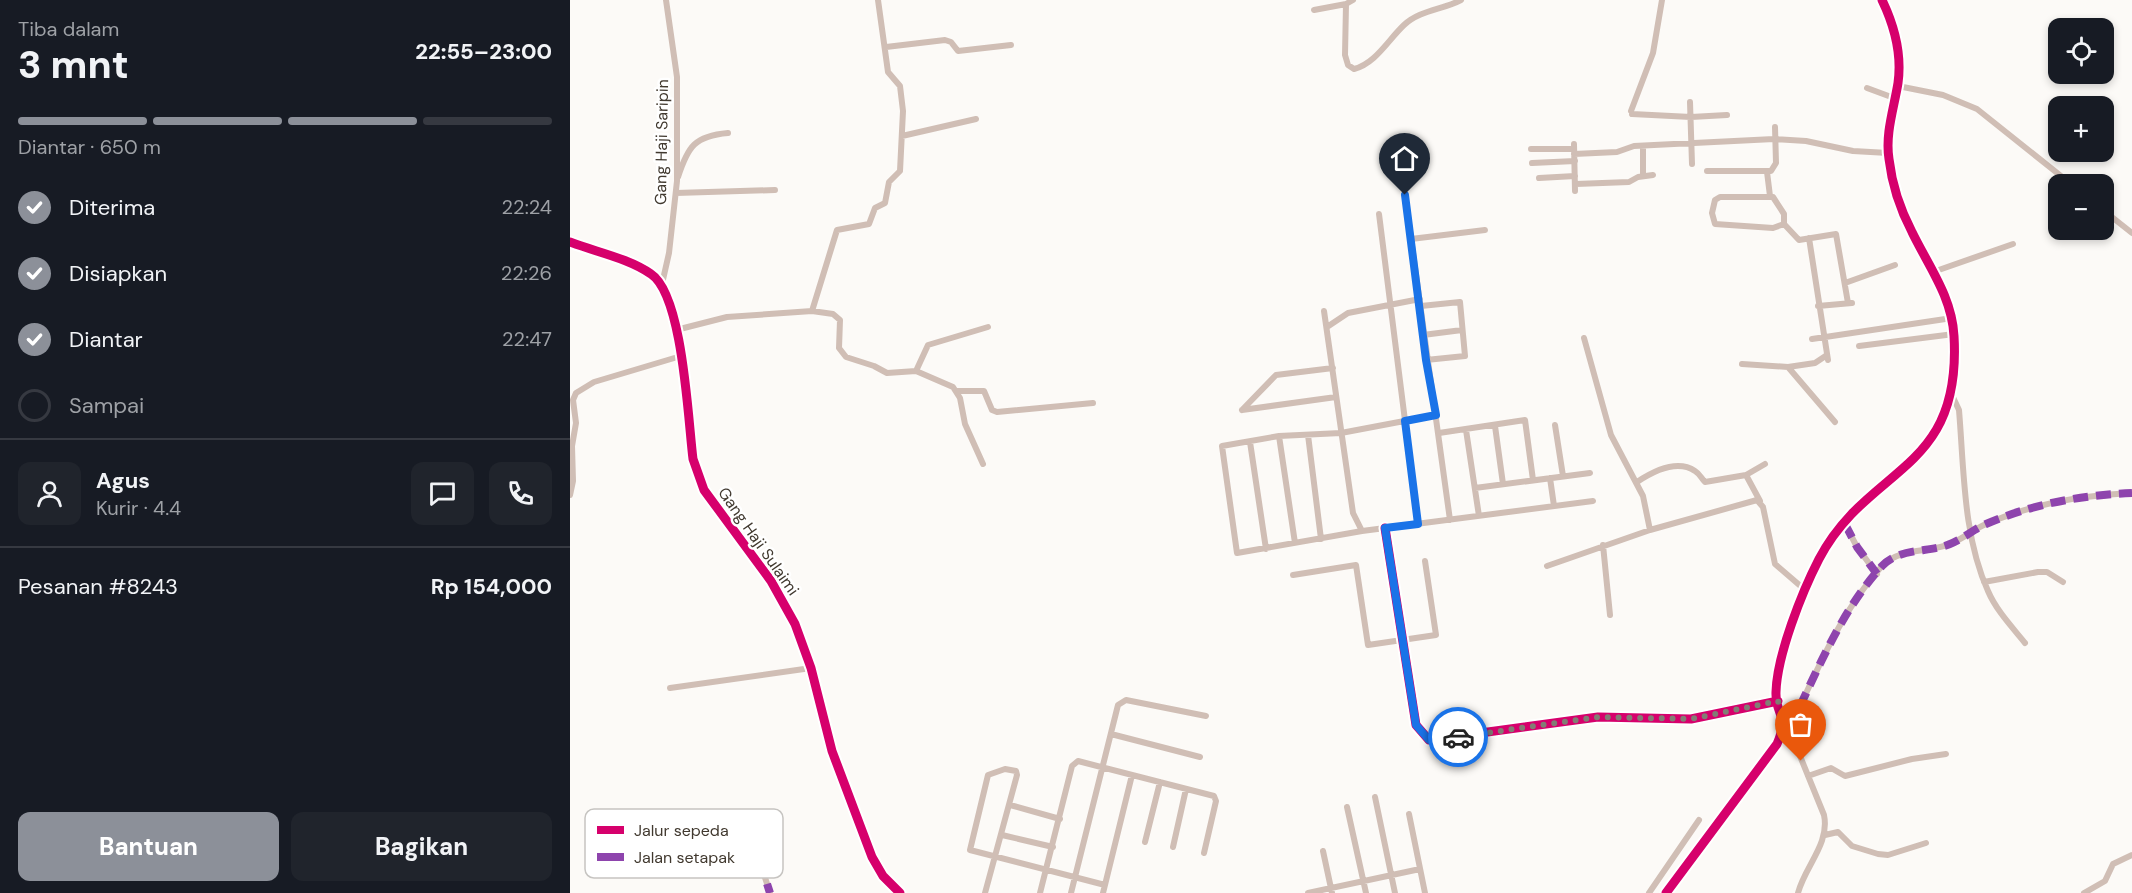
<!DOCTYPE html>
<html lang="id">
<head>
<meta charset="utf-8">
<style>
  :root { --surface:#171b24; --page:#20242c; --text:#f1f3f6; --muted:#9ea1a6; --line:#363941; --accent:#8c9099 }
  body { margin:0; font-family:"DM Sans",sans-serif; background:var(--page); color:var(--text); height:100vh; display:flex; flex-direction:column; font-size:22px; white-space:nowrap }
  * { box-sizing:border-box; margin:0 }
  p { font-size:20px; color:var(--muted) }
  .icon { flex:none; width:33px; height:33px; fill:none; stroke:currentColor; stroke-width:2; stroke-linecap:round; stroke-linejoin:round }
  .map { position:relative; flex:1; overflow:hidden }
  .drawer { display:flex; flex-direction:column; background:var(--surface); width:570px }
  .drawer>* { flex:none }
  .controls { position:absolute; left:1478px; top:18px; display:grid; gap:12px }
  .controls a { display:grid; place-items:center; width:66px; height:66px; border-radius:12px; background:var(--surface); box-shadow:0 3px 9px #0003; font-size:30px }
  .pin { position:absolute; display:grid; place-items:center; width:51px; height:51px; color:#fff; margin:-62px -26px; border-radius:50% 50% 50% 0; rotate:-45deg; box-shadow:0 0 6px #0007 }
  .pin .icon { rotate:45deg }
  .courier { position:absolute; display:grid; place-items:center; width:60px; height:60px; margin:-30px; border:4px solid #1a73e8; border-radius:50%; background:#fff; color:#222; box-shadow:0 2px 8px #0007 }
  .summary em { font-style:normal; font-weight:800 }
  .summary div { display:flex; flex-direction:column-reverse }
  .summary { display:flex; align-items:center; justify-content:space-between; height:102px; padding:0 18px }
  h1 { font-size:39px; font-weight:800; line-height:45px }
  .bar { display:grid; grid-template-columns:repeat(4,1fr); gap:9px 6px; align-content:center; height:72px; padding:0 18px }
  .bar i { height:8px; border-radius:4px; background:var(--line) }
  .bar .current { background:var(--accent) }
  .bar p { grid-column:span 4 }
  .line { display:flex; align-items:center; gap:15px; padding:0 18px; border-top:2px solid var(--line) }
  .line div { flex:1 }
  .round { display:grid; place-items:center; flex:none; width:63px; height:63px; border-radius:12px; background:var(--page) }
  ol { padding:0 18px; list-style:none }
  li { display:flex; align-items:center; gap:18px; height:66px }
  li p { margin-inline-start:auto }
  li .icon { padding:6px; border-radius:50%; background:var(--accent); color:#fff; stroke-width:4 }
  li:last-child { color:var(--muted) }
  li i { width:33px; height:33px; border:3px solid var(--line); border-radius:50% }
  .primary-button { display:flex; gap:12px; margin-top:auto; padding:12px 18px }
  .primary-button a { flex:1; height:69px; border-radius:12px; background:var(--accent); color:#fff; font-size:24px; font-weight:800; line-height:69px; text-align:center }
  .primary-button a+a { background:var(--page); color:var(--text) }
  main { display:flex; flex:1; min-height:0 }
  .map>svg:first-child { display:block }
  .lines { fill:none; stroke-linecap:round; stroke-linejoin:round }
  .street { stroke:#d0beb5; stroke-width:6 }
  .secondary { stroke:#c6b2a5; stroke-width:9 }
  .quiet { stroke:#8e44ad; stroke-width:8; stroke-dasharray:15 8; stroke-linecap:butt }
  .cycleway-casing { stroke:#fff; stroke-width:13 }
  .cycleway { stroke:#d6006c; stroke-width:9 }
  .done { stroke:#827d75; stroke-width:6; stroke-dasharray:0 10.8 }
  .route { stroke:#1a73e8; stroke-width:8 }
  .labels { text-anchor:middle; stroke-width:5; stroke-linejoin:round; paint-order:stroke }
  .street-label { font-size:16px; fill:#41392f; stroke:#fff }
  .key { fill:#fff; stroke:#c6c4c1; stroke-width:1.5 }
  .key-label { font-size:16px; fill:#41392f }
</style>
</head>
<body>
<main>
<section class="drawer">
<div class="summary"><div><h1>3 mnt</h1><p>Tiba dalam</p></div><em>22:55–23:00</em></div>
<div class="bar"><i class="current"></i><i class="current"></i><i class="current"></i><i></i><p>Diantar · 650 m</p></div>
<ol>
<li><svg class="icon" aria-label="check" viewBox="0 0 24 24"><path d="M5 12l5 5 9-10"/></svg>Diterima<p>22:24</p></li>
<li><svg class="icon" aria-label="check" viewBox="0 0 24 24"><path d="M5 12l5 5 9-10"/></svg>Disiapkan<p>22:26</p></li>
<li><svg class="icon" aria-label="check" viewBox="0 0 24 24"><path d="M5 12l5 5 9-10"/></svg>Diantar<p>22:47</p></li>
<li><i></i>Sampai</li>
</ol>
<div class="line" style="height:108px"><a class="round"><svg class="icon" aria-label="person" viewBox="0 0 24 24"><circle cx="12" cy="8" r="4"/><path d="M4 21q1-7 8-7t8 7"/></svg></a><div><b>Agus</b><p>Kurir · 4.4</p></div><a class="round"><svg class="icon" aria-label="chat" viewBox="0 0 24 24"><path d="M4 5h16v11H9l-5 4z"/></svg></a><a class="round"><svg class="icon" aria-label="phone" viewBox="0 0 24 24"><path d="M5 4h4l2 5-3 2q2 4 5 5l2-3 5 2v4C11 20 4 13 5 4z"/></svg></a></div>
<div class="line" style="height:78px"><div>Pesanan #8243</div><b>Rp 154,000</b></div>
<div class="primary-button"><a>Bantuan</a><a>Bagikan</a></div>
</section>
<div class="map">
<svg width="1562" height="893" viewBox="0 0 1562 893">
  <rect width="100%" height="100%" fill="#fcfaf7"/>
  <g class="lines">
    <!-- street -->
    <path class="street" d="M783 0 776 4 775 55 778 65 784 69C806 63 818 40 834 25 850 10 872 10 891 0
      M744 10 776 4
      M316 47 375 40 381 42 388 51 441 45
      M1328 86 1373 95 1407 109 1501 184
      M1297 88 1324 98
      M1120 102 1122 164
      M1061 111 1083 53 1092 0
      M1062 114 1121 117 1157 115
      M332 136 406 119
      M1004 144 1005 191
      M1073 147V176
      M961 149H1004
      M1004 154 1047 152 1064 146 1204 139 1236 141 1283 151 1318 153
      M962 163 1005 161
      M1137 171H1201L1206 163 1205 127
      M1197 172 1200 196
      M108 177C118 146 125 136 158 133
      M969 178 1005 176
      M1006 184 1059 182 1068 177 1083 175
      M106 193 205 190
      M835 195 880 520
      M1150 197H1203L1214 214V224L1203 228 1145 224 1142 213 1145 200Z
      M1533 210 1562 233
      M809 214 848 524
      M1214 224 1229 240 1266 234 1278 303
      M1239 238 1258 360
      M841 239 915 230
      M0 242C26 252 58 258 81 274 113 295 118 420 123 459L134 490 201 581 225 624 241 668 262 751 302 857 313 876 330 893
      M1363 272 1443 244
      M1275 283 1325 265
      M92 284 99 253 107 181V77L96 0
      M851 306 890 302 895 356 856 360
      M1248 306 1282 303
      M242 311 267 230 299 224 305 208 315 203 319 182 330 171 333 111 330 86 318 72 308 0
      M754 311 783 513 792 531 1023 501
      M757 327 778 313 850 299
      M106 330 157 317 242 311 263 314 270 320 269 348 276 357 304 366 317 373 346 371 383 387 390 398 395 424 413 464
      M853 335 892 330
      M1014 338 1041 435 1073 496 1080 530
      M1242 339 1382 318
      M1289 346 1384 334
      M1172 364 1218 367 1265 422
      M1218 367 1245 363 1257 355
      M346 371 358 345 418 327
      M387 391H414L422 410 427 412 523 403
      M1381 393 1389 410C1394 469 1393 536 1418 591 1426 610 1442 627 1455 643
      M672 410 706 375 763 368
      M672 410 766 397
      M985 425 993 476
      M925 426 933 484
      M896 430 909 516
      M869 433 955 420 963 480
      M738 435 751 539
      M709 436 725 543
      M680 442 696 549
      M1176 475 1190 501
      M980 478 984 506
      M1067 482C1082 472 1107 459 1125 471 1130 474 1131 478 1135 482L1176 475 1195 464
      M905 488 1020 473
      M0 495 3 481 2 446 6 423 3 400 6 393 24 382 111 356
      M1275 524 1287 547 1307 574
      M815 528 846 725 859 740 1028 717 1121 719 1208 701
      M792 531 667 553 652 446 709 436 771 433 866 415
      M1033 545 1040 615
      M977 566 1080 530 1187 500 1193 507 1205 564 1234 589
      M723 575 786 565 798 645 866 635 855 561
      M1414 582 1468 572H1477L1493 582
      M100 688 241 668
      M1217 724 1254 815C1260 844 1235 866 1228 893
      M1220 727C1247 672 1270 612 1312 566 1330 547 1359 553 1380 544 1393 539 1404 529 1416 524 1462 504 1512 495 1562 493
      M541 734 630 757
      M1238 776 1261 768 1275 776 1342 759 1376 754
      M805 797 825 893
      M440 805 490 819
      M777 807 796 893
      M839 814 855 893
      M432 835 483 847
      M1255 835 1268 832 1282 846 1308 854 1318 855 1356 843
      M575 842 590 782
      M603 847 616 789
      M753 851 762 893
      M190 862 200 893
      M415 893 447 775 446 771 435 769 418 775 400 850 535 885
      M470 893 502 766 508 761 644 796 646 801 634 853
      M501 893 548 705 556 700 636 716
      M533 893 562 775
      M738 893 850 869
      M1079 893 1129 820
      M1514 893 1535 881 1543 864 1562 855"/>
    <!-- secondary -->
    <path class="secondary" d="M1096 893 1207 744C1220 715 1205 715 1206 692 1207 655 1232 592 1249 559 1299 464 1392 474 1384 336 1382 297 1359 267 1342 232 1330 209 1322 185 1319 159 1315 134 1324 108 1328 83 1332 54 1325 27 1312 0"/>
    <!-- quiet -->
    <path class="quiet" d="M1275 524 1287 547 1307 574
      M1220 727C1247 672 1270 612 1312 566 1330 547 1359 553 1380 544 1393 539 1404 529 1416 524 1462 504 1512 495 1562 493
      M190 862 200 893"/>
    <!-- cycleway casing -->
    <g class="cycleway-casing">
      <path id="cycleway" d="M0 242C26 252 58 258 81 274 113 295 118 420 123 459L134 490 201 581 225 624 241 668 262 751 302 857 313 876 330 893
        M815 528 846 725 859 740 1028 717 1121 719 1208 701
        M1096 893 1207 744C1220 715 1205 715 1206 692 1207 655 1232 592 1249 559 1299 464 1392 474 1384 336 1382 297 1359 267 1342 232 1330 209 1322 185 1319 159 1315 134 1324 108 1328 83 1332 54 1325 27 1312 0"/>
    </g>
    <!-- cycleway -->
    <use href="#cycleway" class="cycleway"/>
  </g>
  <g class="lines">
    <!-- done -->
    <path class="done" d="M888 737 1028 717 1121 719 1208 701 1231 761"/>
    <!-- route -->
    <path class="route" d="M835 195 856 360 866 415 835 421 848 524 815 528 846 725 859 740 888 737"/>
  </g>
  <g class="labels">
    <!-- street labels -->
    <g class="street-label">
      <text transform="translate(91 142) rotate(-89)" y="6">Gang Haji Saripin</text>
      <text transform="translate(189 541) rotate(55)" y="6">Gang Haji Sulaimi</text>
    </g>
  </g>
  <!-- legend -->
  <rect x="15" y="809" width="198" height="69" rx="9" class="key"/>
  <rect x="27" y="826" width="27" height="8" fill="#d6006c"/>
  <rect x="27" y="853" width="27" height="8" fill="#8e44ad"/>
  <g class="key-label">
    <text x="64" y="836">Jalur sepeda</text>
    <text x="64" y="863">Jalan setapak</text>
  </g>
</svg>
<div class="controls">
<a><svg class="icon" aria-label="locate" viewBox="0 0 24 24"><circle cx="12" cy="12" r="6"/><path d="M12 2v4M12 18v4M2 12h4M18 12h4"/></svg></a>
<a>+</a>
<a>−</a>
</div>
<div class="pin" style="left:1231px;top:761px;background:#ea580c"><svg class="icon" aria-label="bag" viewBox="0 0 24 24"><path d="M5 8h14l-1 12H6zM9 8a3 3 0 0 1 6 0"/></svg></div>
<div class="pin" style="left:835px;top:195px;background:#1f2937"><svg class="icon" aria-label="home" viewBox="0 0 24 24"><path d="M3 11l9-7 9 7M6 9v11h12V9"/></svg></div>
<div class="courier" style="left:888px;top:737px"><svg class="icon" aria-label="car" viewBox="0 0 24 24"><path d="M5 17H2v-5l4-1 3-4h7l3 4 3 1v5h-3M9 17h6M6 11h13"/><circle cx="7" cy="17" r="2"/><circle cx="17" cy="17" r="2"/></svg></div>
</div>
</main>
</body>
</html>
